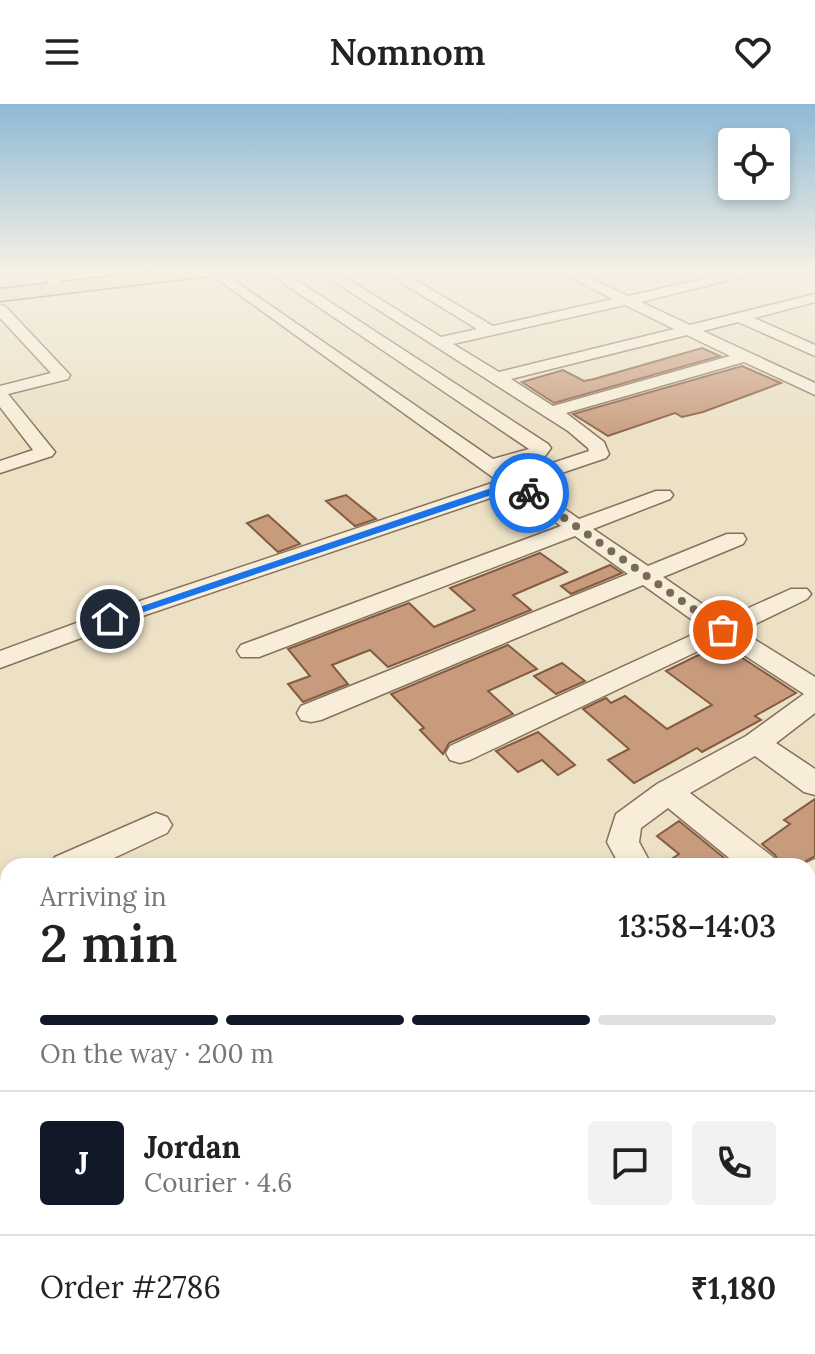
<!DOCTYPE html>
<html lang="en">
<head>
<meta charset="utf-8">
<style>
  :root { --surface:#fff; --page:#f2f2f2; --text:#222; --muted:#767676; --line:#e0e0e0; --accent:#111827 }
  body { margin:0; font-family:Lora,serif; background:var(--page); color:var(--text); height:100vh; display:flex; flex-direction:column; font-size:30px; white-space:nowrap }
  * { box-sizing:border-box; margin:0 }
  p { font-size:26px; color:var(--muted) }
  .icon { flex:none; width:44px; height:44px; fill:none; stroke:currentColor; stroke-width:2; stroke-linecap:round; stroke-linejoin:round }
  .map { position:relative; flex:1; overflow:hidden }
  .details { position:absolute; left:0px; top:754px; width:816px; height:496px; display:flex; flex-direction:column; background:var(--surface); border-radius:24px 24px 0 0; box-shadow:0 4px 12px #0003 }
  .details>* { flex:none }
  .fabs { position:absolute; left:718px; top:24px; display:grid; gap:16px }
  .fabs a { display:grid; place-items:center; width:72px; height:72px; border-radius:8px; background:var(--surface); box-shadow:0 4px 12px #0003; font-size:40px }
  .pin { position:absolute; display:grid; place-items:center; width:68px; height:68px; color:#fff; margin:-34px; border:4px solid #fff; border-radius:50%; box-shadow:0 2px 8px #0007 }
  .courier { position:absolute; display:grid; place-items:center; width:80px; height:80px; margin:-40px; border:6px solid #1a73e8; border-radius:50%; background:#fff; color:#222; box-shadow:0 2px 10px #0007 }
  .head em { font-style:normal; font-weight:600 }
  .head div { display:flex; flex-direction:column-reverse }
  .head { display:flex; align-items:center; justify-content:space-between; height:136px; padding:0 40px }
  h1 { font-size:52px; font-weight:600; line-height:60px }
  .bar { display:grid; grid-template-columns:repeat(4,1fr); gap:12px 8px; align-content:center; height:96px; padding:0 40px }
  .bar i { height:10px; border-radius:6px; background:var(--line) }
  .bar .active { background:var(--accent) }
  .bar p { grid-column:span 4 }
  .line { display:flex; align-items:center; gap:20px; padding:0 40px; border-top:2px solid var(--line) }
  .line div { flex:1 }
  .round { display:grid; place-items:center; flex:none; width:84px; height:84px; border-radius:8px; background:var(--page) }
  header { display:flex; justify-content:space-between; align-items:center; height:104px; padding:0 40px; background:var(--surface); font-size:36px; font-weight:600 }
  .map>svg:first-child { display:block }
  .building { fill:#c89b7d; stroke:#845b43; stroke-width:2 }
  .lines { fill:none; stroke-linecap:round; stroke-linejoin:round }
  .minor-casing { stroke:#86715c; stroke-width:3 }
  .major-casing { stroke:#544030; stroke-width:3 }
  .minor { fill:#f7edd8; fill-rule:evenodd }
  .major { fill:#edd39f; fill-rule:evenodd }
  .route { fill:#1a73e8 }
  .done { stroke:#766a59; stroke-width:8; stroke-dasharray:0 14.4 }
</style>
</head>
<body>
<header><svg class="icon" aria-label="menu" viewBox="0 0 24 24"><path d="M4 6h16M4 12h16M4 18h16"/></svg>Nomnom<svg class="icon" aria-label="heart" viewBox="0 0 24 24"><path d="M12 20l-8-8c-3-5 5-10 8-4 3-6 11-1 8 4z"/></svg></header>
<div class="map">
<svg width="815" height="1250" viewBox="0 0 815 1250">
  <rect width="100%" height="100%" fill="#ece0c5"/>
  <!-- building -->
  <path class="building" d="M702 244 720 252 554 299 522 278 563 266 584 277 594 275Z
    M742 262 781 279 703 308 682 313 675 309 608 332 573 310Z
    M346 391 376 415 355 422 326 397Z
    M268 411 300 440 278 448 247 419Z
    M540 449 567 468 513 491 531 506 388 563 370 546 332 561 348 580 303 598 288 580 310 572 288 545 409 499 434 523 475 506 450 484Z
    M610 461 622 469 571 490 561 482Z
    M721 540 796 589 755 612 761 616 702 648 697 644 634 679 608 656 629 645 583 605 606 594 611 599 625 592 667 625 712 601 666 567Z
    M508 541 537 565 488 587 513 610 449 639 443 650 420 626 424 624 391 590Z
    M562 559 585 577 556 590 534 572Z
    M538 628 575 661 558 671 542 656 518 668 496 647Z
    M815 695V752L797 762H781L775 751 762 740 790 720 784 716Z
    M679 717 734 762H661L679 750 657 732Z"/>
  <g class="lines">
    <!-- minor casing -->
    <g class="minor-casing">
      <path id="minor" d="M44 166H58L62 180 60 183H50Z
        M205 166H219L493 355 529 345 264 166H281L548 340 551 344 545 352 505 364 516 371 589 347 588 344 568 327 316 166H333L441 233 477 225 381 166H398L493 222 613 195 556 166H574L628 192 743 166H770L641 198 690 221 815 190V198L754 214 815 241V252L738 218 703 227 815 279V291L744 258 566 309 604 338 609 350 606 354 529 380 579 415 656 387H670L673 391 670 395 593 425 648 462 727 430H743L746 435 743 440 663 473 724 515 791 485H807L811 490 807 495 741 527 815 573V609L776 639 815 665V691L804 688 755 652 690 689 773 753 778 762H739L668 704 641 724 639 738 652 762H620L607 738 616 710 657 680 746 632 804 590 721 536 470 656 460 659 450 656 446 649 450 642 705 525 643 481 321 616 311 618 301 616 297 609 301 602 628 470 575 432 259 553H241L237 547 241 541 561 422 511 387 119 520 0 564V547L101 510 498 377ZM625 201 674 225 499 268 453 240ZM687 231 730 252 553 302 511 275Z
        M0 201 5 202 70 271 68 275 8 290 55 348 52 352 0 369V357L33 346 0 303V282L51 269 0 214Z
        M156 709 167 713 172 721 167 729 97 762H50L55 753Z
        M815 755V818L808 816V762H800Z
        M8 774V803L0 806V777Z
        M0 848 8 851V897L0 894Z
        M815 935V972L808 974V938Z
        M145 1242H194L197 1250H149Z"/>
    </g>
    <!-- major casing -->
    <g class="major-casing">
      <path id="major" d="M169 166H226L217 171 0 197V185Z"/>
    </g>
    <!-- minor -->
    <use href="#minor" class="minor"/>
    <!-- major -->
    <use href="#major" class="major"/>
  </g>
  <!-- sky -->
  <linearGradient id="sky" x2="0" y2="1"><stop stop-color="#8eb9d5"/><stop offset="0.49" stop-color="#f6f1e5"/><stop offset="1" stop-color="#f6f1e5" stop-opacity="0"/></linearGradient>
  <rect width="815" height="341" fill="url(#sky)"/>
  <!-- route -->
  <path class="route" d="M512 377H519L534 389 526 391 515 383 114 518 104 515Z"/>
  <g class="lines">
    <!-- done -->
    <path class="done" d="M529 389 723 526"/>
  </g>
</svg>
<div class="fabs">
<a><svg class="icon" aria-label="locate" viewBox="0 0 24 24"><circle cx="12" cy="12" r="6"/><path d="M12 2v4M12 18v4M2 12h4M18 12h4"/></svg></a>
</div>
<div class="pin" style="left:723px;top:526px;background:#ea580c"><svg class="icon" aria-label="bag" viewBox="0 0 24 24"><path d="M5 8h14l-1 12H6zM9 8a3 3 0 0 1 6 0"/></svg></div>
<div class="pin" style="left:110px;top:515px;background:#1f2937"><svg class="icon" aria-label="home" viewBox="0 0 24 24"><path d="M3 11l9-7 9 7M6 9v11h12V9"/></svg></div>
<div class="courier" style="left:529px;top:389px"><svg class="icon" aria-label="bike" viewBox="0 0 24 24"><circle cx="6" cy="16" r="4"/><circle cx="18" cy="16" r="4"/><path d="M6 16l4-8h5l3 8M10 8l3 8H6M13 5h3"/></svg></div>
<section class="details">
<div class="head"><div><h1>2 min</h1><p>Arriving in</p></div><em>13:58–14:03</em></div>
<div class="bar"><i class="active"></i><i class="active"></i><i class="active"></i><i></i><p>On the way · 200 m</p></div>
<div class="line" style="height:144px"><b class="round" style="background:var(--accent);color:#fff">J</b><div><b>Jordan</b><p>Courier · 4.6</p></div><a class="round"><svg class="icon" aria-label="chat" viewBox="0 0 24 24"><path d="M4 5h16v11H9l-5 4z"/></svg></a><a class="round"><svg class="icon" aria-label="phone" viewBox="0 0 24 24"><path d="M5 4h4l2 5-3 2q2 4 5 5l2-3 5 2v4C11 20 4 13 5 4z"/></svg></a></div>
<div class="line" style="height:104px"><div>Order #2786</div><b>₹1,180</b></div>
</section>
</div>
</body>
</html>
